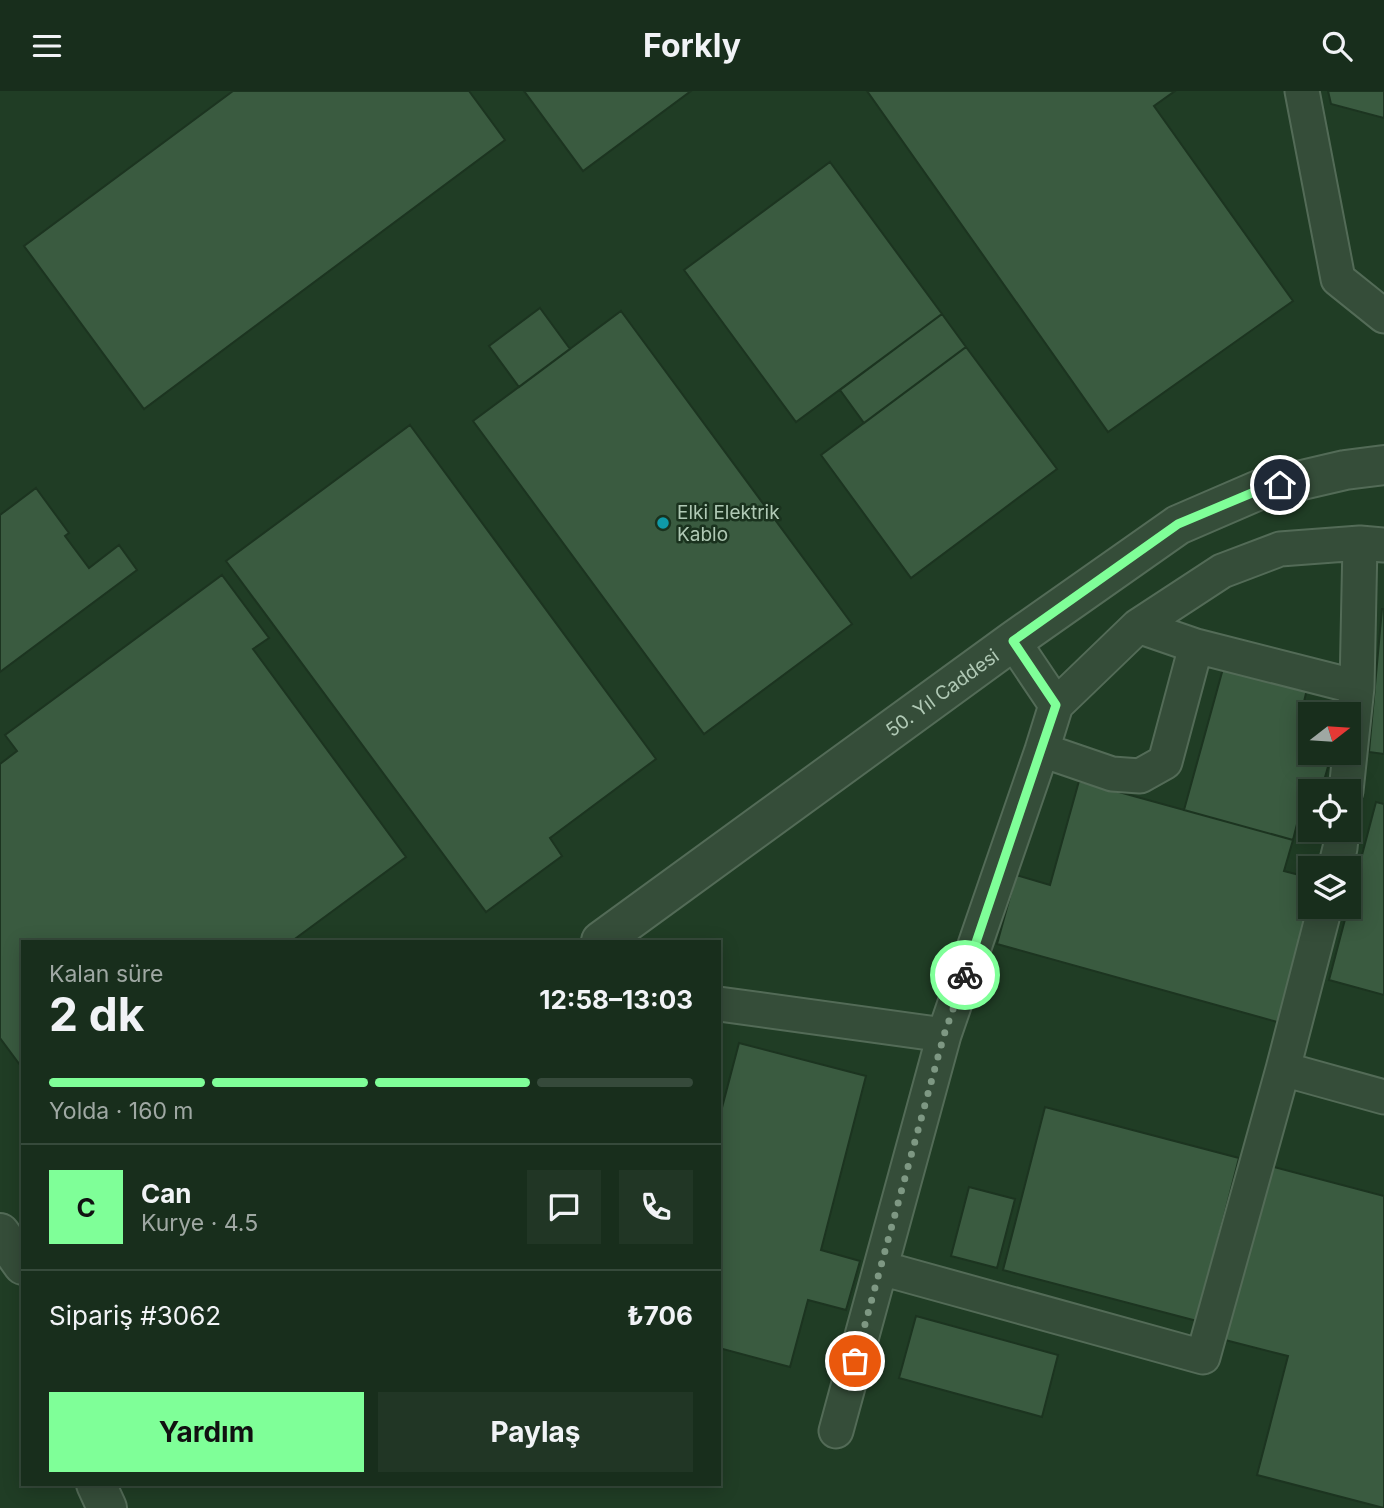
<!DOCTYPE html>
<html lang="tr">
<head>
<meta charset="utf-8">
<style>
  :root { --surface:#182e1c; --page:#213625; --text:#f1f3f6; --muted:#9fa8a3; --line:#364a3b; --accent:#7fff98 }
  body { margin:0; font-family:Inter,sans-serif; background:var(--page); color:var(--text); height:100vh; display:flex; flex-direction:column; font-size:26px; white-space:nowrap }
  * { box-sizing:border-box; margin:0 }
  p { font-size:23px; color:var(--muted) }
  .icon { flex:none; width:38px; height:38px; fill:none; stroke:currentColor; stroke-width:2; stroke-linecap:round; stroke-linejoin:round }
  .map { position:relative; flex:1; overflow:hidden }
  .panel { position:absolute; left:21px; top:849px; width:700px; height:546px; display:flex; flex-direction:column; background:var(--surface); border-radius:0px; box-shadow:0 4px 18px #0003,0 0 0 2px var(--line) }
  .panel>* { flex:none }
  .needle { width:46px; rotate:73deg }
  .controls { position:absolute; left:1298px; top:611px; display:grid; gap:14px }
  .controls a { display:grid; place-items:center; width:63px; height:63px; border-radius:0px; background:var(--surface); box-shadow:0 4px 18px #0003,0 0 0 2px var(--line); font-size:35px }
  .pin { position:absolute; display:grid; place-items:center; width:60px; height:60px; color:#fff; margin:-30px; border:4px solid #fff; border-radius:50%; box-shadow:0 2px 7px #0007 }
  .courier { position:absolute; display:grid; place-items:center; width:70px; height:70px; margin:-35px; border:5px solid #7fff98; border-radius:50%; background:#fff; color:#222; box-shadow:0 2px 9px #0007 }
  .head em { font-style:normal; font-weight:700 }
  .head div { display:flex; flex-direction:column-reverse }
  .head { display:flex; align-items:center; justify-content:space-between; height:119px; padding:0 28px }
  h1 { font-size:46px; font-weight:700; line-height:52px }
  .bar { display:grid; grid-template-columns:repeat(4,1fr); gap:10px 7px; align-content:center; height:84px; padding:0 28px }
  .bar i { height:9px; border-radius:5px; background:var(--line) }
  .bar .on { background:var(--accent) }
  .bar p { grid-column:span 4 }
  .line { display:flex; align-items:center; gap:18px; padding:0 28px; border-top:2px solid var(--line) }
  .line div { flex:1 }
  .round { display:grid; place-items:center; flex:none; width:74px; height:74px; border-radius:0px; background:var(--page) }
  .primary-button { display:flex; gap:14px; margin-top:auto; padding:14px 28px }
  .primary-button a { flex:1; height:80px; border-radius:0px; background:var(--accent); color:#111; font-size:28px; font-weight:700; line-height:80px; text-align:center }
  .primary-button a+a { background:var(--page); color:var(--text) }
  header { display:flex; justify-content:space-between; align-items:center; height:91px; padding:0 28px; background:var(--surface); font-size:32px; font-weight:700 }
  .map>svg:first-child { display:block }
  .building { fill:#3a5b40; stroke:#1c3420; stroke-width:2 }
  .lines { fill:none; stroke-linecap:round; stroke-linejoin:round }
  .minor-casing { stroke:#536b57; stroke-width:37 }
  .tertiary-casing { stroke:#536b57; stroke-width:42 }
  .minor { stroke:#354d39; stroke-width:33 }
  .tertiary { stroke:#354d39; stroke-width:38 }
  .done { stroke:#7e9883; stroke-width:7; stroke-dasharray:0 12.6 }
  .route { stroke:#7fff98; stroke-width:9 }
  .culture-dot { fill:#0f9aa8; stroke:#1a321e; stroke-width:2.5 }
  .labels { text-anchor:middle; stroke-width:5; stroke-linejoin:round; paint-order:stroke }
  .poi-label { font-size:19px; fill:#b0c9b5; stroke:#1a321e; text-anchor:start }
  .street-label { font-size:19px; fill:#b0c9b5; stroke:#1a321e }
</style>
</head>
<body>
<header><svg class="icon" aria-label="menu" viewBox="0 0 24 24"><path d="M4 6h16M4 12h16M4 18h16"/></svg>Forkly<svg class="icon" aria-label="search" viewBox="0 0 24 24"><circle cx="10" cy="10" r="6"/><path d="M15 15l6 6"/></svg></header>
<div class="map">
<svg width="1384" height="1417" viewBox="0 0 1384 1417">
  <rect width="100%" height="100%" fill="#203d25"/>
  <!-- building -->
  <path class="building" d="M233 0H469L505 49 144 318 24 155Z
    M524 0H691L583 80Z
    M867 0H1175L1154 15 1293 210 1108 341Z
    M1328 0H1384V27L1331 13Z
    M830 71 942 223 796 331 684 179Z
    M540 217 570 258 519 296 489 255Z
    M621 220 852 533 704 643 473 330Z
    M942 223 966 256 864 332 840 299Z
    M966 256 1057 378 911 487 821 364Z
    M410 334 656 668 550 747 562 765 486 821 226 470Z
    M36 397 69 442 65 445 89 477 119 454 137 479 0 581V424Z
    M222 484 269 547 253 558 406 766 292 850H23V978L0 947V673L17 660 5 644Z
    M1382 518H1384V663L1369 661Z
    M1224 574 1307 598 1303 615 1332 623H1311V662H1332L1321 700H1311V725L1300 721 1293 749 1184 719Z
    M1079 690 1293 749 1284 780 1311 787V816L1281 932 997 853 1016 784 1050 794Z
    M1376 711 1384 713V904L1329 889Z
    M739 952 866 985 821 1159 860 1170 846 1219 808 1209 790 1276 719 1257V1028Z
    M1045 1016 1239 1067 1197 1230 1003 1179Z
    M1270 1075 1384 1105V1417L1257 1384 1288 1265 1225 1249Z
    M969 1096 1015 1108 997 1177 951 1165Z
    M916 1225 1058 1264 1042 1326 899 1287Z"/>
  <g class="lines">
    <!-- minor casing -->
    <g class="minor-casing">
      <path id="minor" d="M1302 0 1338 188 1384 225
        M1013 550 1056 614
        M1196 555 1357 596
        M1042 659 1112 683 1140 685 1165 671 1196 555 1138 535
        M1346 700 1357 596 1360 452
        M1335 777 1340 757 1342 738
        M719 913 944 944
        M1283 978 1384 1006
        M881 1177 1203 1266 1283 978 1325 816
        M836 1340 944 944 1042 659 1056 614 1138 535 1222 480 1280 458 1360 452 1384 454"/>
    </g>
    <!-- tertiary casing -->
    <g class="tertiary-casing">
      <g id="tertiary">
        <path id="s1" d="M601 850 1013 550 1178 434 1259 399 1345 379 1384 374"/>
        <path d="M0 1142 23 1174"/>
        <path d="M96 1393 107 1417"/>
      </g>
    </g>
    <!-- minor -->
    <use href="#minor" class="minor"/>
    <!-- tertiary -->
    <use href="#tertiary" class="tertiary"/>
  </g>
  <g class="lines">
    <!-- done -->
    <path class="done" d="M855 1270 944 944 965 884"/>
    <!-- route -->
    <path class="route" d="M965 884 1056 614 1013 550 1178 433 1259 399 1280 394"/>
  </g>
  <!-- markers -->
  <circle class="culture-dot" cx="663" cy="432" r="7"/>
  <g class="labels">
    <!-- poi labels -->
    <g class="poi-label">
      <text x="677" y="428">Elki Elektrik<tspan x="677" dy="22">Kablo</tspan></text>
    </g>
    <!-- street labels -->
    <g class="street-label">
      <text dy="7" stroke="none"><textPath href="#s1" startOffset="422">50. Yıl Caddesi</textPath></text>
    </g>
  </g>
</svg>
<div class="controls">
<a><svg class="needle" viewBox="-14 -14 28 28"><path d="M0-13l5 13h-10z" fill="#e53935"/><path d="M0 13l5-13h-10z" fill="#9fa8a3"/></svg></a>
<a><svg class="icon" aria-label="locate" viewBox="0 0 24 24"><circle cx="12" cy="12" r="6"/><path d="M12 2v4M12 18v4M2 12h4M18 12h4"/></svg></a>
<a><svg class="icon" aria-label="layers" viewBox="0 0 24 24"><path d="M12 4l9 5-9 5-9-5zM3 14l9 5 9-5"/></svg></a>
</div>
<div class="pin" style="left:855px;top:1270px;background:#ea580c"><svg class="icon" aria-label="bag" viewBox="0 0 24 24"><path d="M5 8h14l-1 12H6zM9 8a3 3 0 0 1 6 0"/></svg></div>
<div class="pin" style="left:1280px;top:394px;background:#1f2937"><svg class="icon" aria-label="home" viewBox="0 0 24 24"><path d="M3 11l9-7 9 7M6 9v11h12V9"/></svg></div>
<div class="courier" style="left:965px;top:884px"><svg class="icon" aria-label="bike" viewBox="0 0 24 24"><circle cx="6" cy="16" r="4"/><circle cx="18" cy="16" r="4"/><path d="M6 16l4-8h5l3 8M10 8l3 8H6M13 5h3"/></svg></div>
<section class="panel">
<div class="head"><div><h1>2 dk</h1><p>Kalan süre</p></div><em>12:58–13:03</em></div>
<div class="bar"><i class="on"></i><i class="on"></i><i class="on"></i><i></i><p>Yolda · 160 m</p></div>
<div class="line" style="height:126px"><b class="round" style="background:var(--accent);color:#111">C</b><div><b>Can</b><p>Kurye · 4.5</p></div><a class="round"><svg class="icon" aria-label="chat" viewBox="0 0 24 24"><path d="M4 5h16v11H9l-5 4z"/></svg></a><a class="round"><svg class="icon" aria-label="phone" viewBox="0 0 24 24"><path d="M5 4h4l2 5-3 2q2 4 5 5l2-3 5 2v4C11 20 4 13 5 4z"/></svg></a></div>
<div class="line" style="height:91px"><div>Sipariş #3062</div><b>₺706</b></div>
<div class="primary-button"><a>Yardım</a><a>Paylaş</a></div>
</section>
</div>
</body>
</html>
